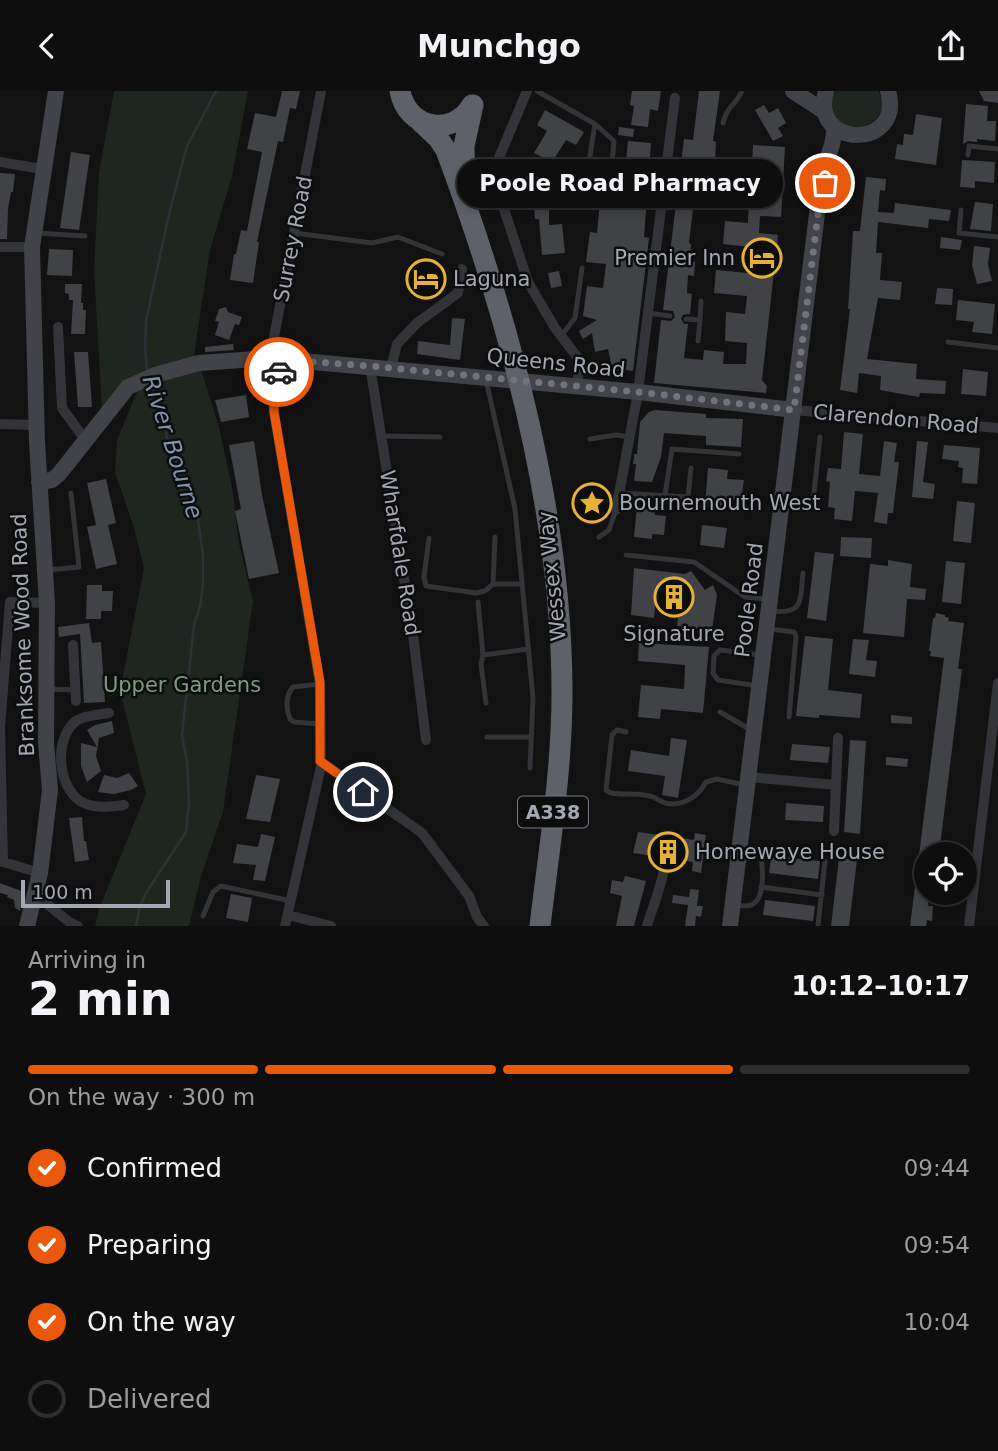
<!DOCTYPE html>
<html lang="en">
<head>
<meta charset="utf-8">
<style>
  :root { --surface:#0e0e0e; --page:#1c1c1c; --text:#f1f3f6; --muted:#9b9c9e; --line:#2e2e2e; --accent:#ea580c }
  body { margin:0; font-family:"DejaVu Sans",sans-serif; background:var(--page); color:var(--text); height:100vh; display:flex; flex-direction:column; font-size:26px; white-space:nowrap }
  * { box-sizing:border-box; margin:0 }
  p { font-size:23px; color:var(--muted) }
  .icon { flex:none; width:38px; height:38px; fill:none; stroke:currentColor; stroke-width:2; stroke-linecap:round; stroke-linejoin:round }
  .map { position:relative; height:835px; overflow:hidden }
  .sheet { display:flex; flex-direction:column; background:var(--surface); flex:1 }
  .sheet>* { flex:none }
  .fabs { position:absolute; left:914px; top:751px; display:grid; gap:14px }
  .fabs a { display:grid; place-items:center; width:63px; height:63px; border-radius:50%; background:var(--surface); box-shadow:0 4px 10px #0003,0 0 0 2px var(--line); font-size:35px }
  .scale { position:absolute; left:21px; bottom:18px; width:149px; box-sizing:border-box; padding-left:7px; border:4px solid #a4a8b3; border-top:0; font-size:19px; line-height:24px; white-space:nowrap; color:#a4a8b3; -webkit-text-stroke:5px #0d0d0e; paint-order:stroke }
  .pin { position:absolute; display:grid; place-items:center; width:60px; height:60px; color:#fff; margin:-30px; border:4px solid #fff; border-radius:50%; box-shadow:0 2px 7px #0007 }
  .courier { position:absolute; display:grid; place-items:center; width:70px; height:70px; margin:-35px; border:5px solid #ea580c; border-radius:50%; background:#fff; color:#222; box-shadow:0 2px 9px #0007 }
  .bubble { position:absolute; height:49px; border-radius:24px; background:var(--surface); box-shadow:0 4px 10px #0003,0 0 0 2px var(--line); font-size:23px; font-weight:700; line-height:49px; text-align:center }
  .overview em { font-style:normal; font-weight:700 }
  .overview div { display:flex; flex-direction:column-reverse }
  .overview { display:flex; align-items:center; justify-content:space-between; height:119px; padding:0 28px }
  h1 { font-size:46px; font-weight:700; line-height:52px }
  .bar { display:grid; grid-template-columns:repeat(4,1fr); gap:10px 7px; align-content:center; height:84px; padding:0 28px }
  .bar i { height:9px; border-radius:5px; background:var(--line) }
  .bar .active { background:var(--accent) }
  .bar p { grid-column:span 4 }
  ol { padding:0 28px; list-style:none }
  li { display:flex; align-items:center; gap:21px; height:77px }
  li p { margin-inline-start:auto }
  li .icon { padding:7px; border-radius:50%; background:var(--accent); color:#fff; stroke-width:4 }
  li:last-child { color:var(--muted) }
  li i { width:38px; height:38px; border:4px solid var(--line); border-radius:50% }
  header { display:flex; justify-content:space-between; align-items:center; height:91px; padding:0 28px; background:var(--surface); font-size:32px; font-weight:700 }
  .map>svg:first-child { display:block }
  .green { fill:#1e261f }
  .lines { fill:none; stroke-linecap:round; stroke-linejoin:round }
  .stream { stroke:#2b3238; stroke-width:2.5 }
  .building { fill:#414246 }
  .lane { stroke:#333438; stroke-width:5 }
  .street { stroke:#333438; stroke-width:10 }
  .secondary { stroke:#414348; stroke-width:16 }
  .highway { stroke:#5f6169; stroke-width:21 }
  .done { stroke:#71747b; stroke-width:7; stroke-dasharray:0 12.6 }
  .route { stroke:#ea580c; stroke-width:9 }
  .labels { text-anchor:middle; stroke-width:5; stroke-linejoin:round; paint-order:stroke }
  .shield { fill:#0d0d0e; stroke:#777a82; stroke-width:2 }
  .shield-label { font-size:19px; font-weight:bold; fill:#a4a8b3 }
  .street-label { font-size:21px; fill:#a4a8b3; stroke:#0d0d0e }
  .poi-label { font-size:21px; fill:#a4a8b3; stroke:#0d0d0e; text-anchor:start }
  .park-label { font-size:21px; fill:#7c9d7f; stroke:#0d0d0e }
  .water-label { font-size:23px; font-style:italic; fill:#7d94ac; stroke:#0d0d0e }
</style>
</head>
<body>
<header><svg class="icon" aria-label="back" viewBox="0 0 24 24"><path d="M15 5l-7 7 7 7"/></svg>Munchgo<svg class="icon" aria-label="share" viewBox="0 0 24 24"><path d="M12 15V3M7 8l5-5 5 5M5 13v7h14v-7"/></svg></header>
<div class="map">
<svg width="998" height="835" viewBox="0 0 998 835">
  <rect width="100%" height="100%" fill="#121213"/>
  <!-- green -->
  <path class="green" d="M114 0H248L232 85 210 159 194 264 199 272 219 336 232 396 239 452 253 510 223 721 202 782 189 835H95L99 818 146 703 120 600 144 477 134 437 115 381 117 349 137 301V291L102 319 94 180 99 81Z
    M833 0H878C899 36 835 51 830 16 830 12 832 5 833 0Z"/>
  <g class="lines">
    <!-- stream -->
    <path class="stream" d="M147 281 145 254 146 230 169 123 187 55 216 0
      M136 835 140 815 146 802 186 741 189 713 187 671 182 644 194 534 200 516 203 492V464L198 428 180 396 177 373 167 348 165 331 151 294"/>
  </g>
  <!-- building -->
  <path class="building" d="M282 0H300L296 18 290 17 283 51 278 50 257 151H259L253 192 230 189 234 163H236L241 139 247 140 262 61 247 58 255 22 276 26Z
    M632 0H661L658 20 650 18 648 36 631 34 634 15 630 14Z
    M699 0H720L713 50 716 51 715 68 699 67 689 152 691 153 690 171H695L694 185 688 184 687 202 692 203 690 223 683 224 681 228 684 233H688L684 267 703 269 704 259 724 261 723 273H746L747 252 725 250 726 221 745 223 747 205 714 202 716 179 748 182 750 156 723 153 725 130 748 132 749 105 725 104 727 71 752 73 753 54 785 56 781 126 760 125 759 142 778 144 762 289 767 295 766 302 654 292 661 229 671 230 675 226 673 220 663 219 684 48 693 49Z
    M979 0H998V12L984 10Z
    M966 13 988 15 987 30H996L995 50 977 48V51L968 50 963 53Z
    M764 14 769 22 778 17 786 32 778 37 783 45 773 50 755 19Z
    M545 19 584 41 576 54 566 49 544 84 559 92 549 107 525 94 542 66 534 62 547 40 537 34Z
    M916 23 942 27 936 74 895 68 897 53 903 54 904 43 913 44Z
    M619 36 634 38 633 46 618 44Z
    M628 50 651 52 644 146 649 147 633 280 612 277 608 258 595 261 592 242 583 248 579 240 597 229 583 225 587 195 603 197 606 173 586 171 590 141 597 142 600 110H619L620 100H623Z
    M71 61 90 64 79 139 60 137Z
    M962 69 995 71 994 92 975 90V97L960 96Z
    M0 82 15 83 13 101H11L8 118 7 148H0Z
    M866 86 886 88 885 100 880 99 878 121 894 122 895 112 951 119 949 130 929 128 928 137 878 131 876 162H882L880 189 902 191 900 209 878 207 867 268 917 273 916 288 946 290 945 303 920 302 919 306 880 299 881 285 859 282 857 302 840 299 850 218H848L853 140H860Z
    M975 111 993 113 991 140 970 138Z
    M534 115H549V134L562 133 565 162 542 164 539 128H535Z
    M941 146 962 149 960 159 940 157Z
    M974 155 990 157 988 173 992 190 977 193 972 174Z
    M49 158 73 159 72 185 47 184Z
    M559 180 562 195 551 197 548 182Z
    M65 193H82L81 212H83V219H86L85 243H71L73 209H69V203L65 202Z
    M937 197 953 198 952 214 935 213Z
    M958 209 995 213 992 243 972 241 974 231 956 229Z
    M226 216 228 221 242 226 239 234 235 233 229 249 215 244 219 231 215 230 219 218Z
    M452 227 465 228 460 269 417 263 418 250 450 254Z
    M233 253 234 259 205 261V256Z
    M74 261H88L92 316H78Z
    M963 278 988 281 986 305 961 303Z
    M246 304 249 326 221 331 215 309Z
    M655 319 706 323V327L743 328 741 356 706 354V345L664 342 661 366 652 391 634 390 636 373H633L634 367V363H637L640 331 649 321Z
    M844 341 863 343 859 383 880 385 884 350 897 352 894 371H899L893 422H888L887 433 874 431 878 402 855 400 852 430 834 428 835 417 828 416 830 391 826 390 828 377 841 378Z
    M254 350 262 404 279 482 249 488 235 420 241 418 229 354Z
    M917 350 928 351 923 391 935 393 933 408 912 406Z
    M944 354 980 357 977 393 962 392 963 377 958 376 959 370 942 368Z
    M708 377 728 379 727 388 744 389 741 410 725 408 724 417 705 415Z
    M106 388 116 432 108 434 117 473 96 478 87 436 96 434 87 392Z
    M957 410 975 412 971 452 953 450Z
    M637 416 655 418V424L666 425 664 444 652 443V448L634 446Z
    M702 434 727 437 724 457 700 454Z
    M841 446 872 447 871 467 840 465Z
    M815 461 834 463 826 530 807 527Z
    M888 469 912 473 910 496 926 498 925 509 907 508 904 546 863 542 870 473 888 475Z
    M946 470 965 472 961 513 942 511Z
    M634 477 685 483 691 480 705 499 713 494 717 504 712 539 677 535 680 511 656 508 654 527 631 524Z
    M87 494H102V500H113L112 520H101V528H86Z
    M936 522 945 524V526L949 527 948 530 964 532 958 578H962L939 763H926V804H929L928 815H933L932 830 927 829 926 835H910L944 567 930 565 931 560H929L933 527H935Z
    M89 532 92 552 101 551 105 611 84 612 80 543 59 546 58 536Z
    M805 545 833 548 828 599 862 603 860 627 819 624V627L796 625Z
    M853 548 869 549 866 569 877 570 875 586 849 583Z
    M639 552 709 556 703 622 661 618 660 628 638 626 641 594 684 598 685 574 638 570Z
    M891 624 912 626V633L891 632Z
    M112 630 114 642 99 647 96 665 101 680 87 691 81 675V652L97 656 87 639 95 634Z
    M671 647 687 649 678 707 662 704 665 685 628 680 631 659 669 665Z
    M850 649 866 650 860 743 844 741Z
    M792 653 830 656 828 672 790 669Z
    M886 666 908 668 907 676 886 674Z
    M129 682 138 695 131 699 114 703 98 701 104 684 117 687Z
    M256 684 280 688 270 731 246 728Z
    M786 712 824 715 823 731 785 729Z
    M82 726 84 750H86L89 769 75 771 69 727Z
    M638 741 694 749 695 742 706 744 701 782 692 780 693 771 633 762Z
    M261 743 275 746 265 790 253 789 256 774 233 772 237 753 258 756Z
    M771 765 820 770 818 788 769 782Z
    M839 767 857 769 849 835H831Z
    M625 785 646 790 634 835H616L622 805 610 802 612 789 623 791Z
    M0 792 24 801 20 820 15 817 14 809 7 806 8 804 0 802Z
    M690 798 699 799 697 815H703L701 826 696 825 695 835H685L688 814 672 812 673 804 689 806Z
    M231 803 252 807 248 831 226 827Z
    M765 809 815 815 813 830 763 824Z"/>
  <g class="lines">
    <!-- lane -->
    <path class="lane" d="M537 0 595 33 585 96
      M723 32C728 13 735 16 742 0
      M595 33 614 50 609 105
      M968 64 969 55 998 58
      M961 119 959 142 998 146
      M36 142 85 145
      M294 142 372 152 398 146 442 163
      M648 222 670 225
      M686 228 700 229 698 250
      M700 229 701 210
      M561 245 575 227 582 177
      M948 251 998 257
      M486 289 515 418 533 607 530 677
      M382 345 440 346
      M590 348 616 344 630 346
      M620 402 688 406 691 377
      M665 404 672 358 739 363
      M786 410 813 411 820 346
      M495 446 493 493H522
      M599 446 609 439 616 419
      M429 447 424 486 426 495 476 502 485 500 493 493
      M626 464 694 471 745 506 767 508
      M48 479 79 476 71 402
      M478 511 483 564 528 558
      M770 520C804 524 800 510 803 482
      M770 538 794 541 796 545 789 626
      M483 564 481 573 486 612
      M320 593 293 596C285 605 286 618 290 628L294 631 320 633
      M759 595 718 589 713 582 714 565 720 559 760 564
      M47 598 76 599
      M720 621 751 639
      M626 641 617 639 612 644 606 699 611 702C623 704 637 702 650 705 655 706 659 710 665 712 682 716 698 706 706 691L717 688 744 694
      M487 646H531
      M761 796 822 804
      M735 814C741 815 748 816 753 813 765 806 763 778 761 766L753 760 740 757
      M203 825 213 801 221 795 291 810
      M818 835 825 770"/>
    <!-- street -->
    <path class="street" d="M527 0 498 69V100L528 191 555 237 578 267V296
      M0 71 42 78
      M0 156H32
      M58 236 62 317 86 350
      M370 275 413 544 426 649
      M391 277 397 253 417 232 458 202 462 178
      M794 319 998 337
      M0 333 36 334
      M616 419 638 301 675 7
      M73 554 76 610
      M109 622C98 624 85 624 76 630 54 647 57 694 80 710 93 718 110 716 124 714
      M320 670 422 742 469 805 477 826 484 835
      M748 686 836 694
      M834 740 838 647
      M0 770 40 782
      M3 770 0 636 10 511 47 512
      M35 803 69 831 78 835
      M288 824 331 835
      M285 835 321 675 320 593 274 321 270 267 321 0
      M647 835C651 820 664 789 664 776
      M969 835 998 592"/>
    <!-- secondary -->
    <path class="secondary" d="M793 0 825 21
      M826 0C809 58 905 59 888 0
      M39 391 52 389 59 383 128 296 155 284 199 272 270 267 638 301 794 319
      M27 835 40 782 50 699 46 652 47 512 37 351 32 156 56 0
      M730 835 821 90C824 70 835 56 834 36"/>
    <!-- highway -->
    <path class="highway" d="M400 0C407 38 453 47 472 14
      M420 30 438 47 446 59C509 228 562 421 562 602 562 680 549 758 540 835
      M465 89 464 55 473 14"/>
  </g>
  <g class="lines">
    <!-- done -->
    <path class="done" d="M279 281 284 274 293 272 314 271 370 275 638 301 794 319 820 106 825 92"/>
    <!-- route -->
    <path class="route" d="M279 281 273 293 274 321 320 591V670L363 701"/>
  </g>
  <!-- icons -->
  <defs>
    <g id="hotel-ring" transform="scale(2.0125)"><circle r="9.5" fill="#0d0d0e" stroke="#e6b137" stroke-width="1.5"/><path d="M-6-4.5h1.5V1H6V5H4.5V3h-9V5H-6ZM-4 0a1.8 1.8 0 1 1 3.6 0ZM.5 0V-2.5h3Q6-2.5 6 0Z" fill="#e6b137"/></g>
    <g id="sight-ring" transform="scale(2.0125)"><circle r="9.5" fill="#0d0d0e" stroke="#e6b137" stroke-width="1.5"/><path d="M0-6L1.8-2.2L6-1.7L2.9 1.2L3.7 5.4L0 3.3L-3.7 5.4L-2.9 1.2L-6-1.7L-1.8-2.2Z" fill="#e6b137"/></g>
    <g id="building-ring" transform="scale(2.0125)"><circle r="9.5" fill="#0d0d0e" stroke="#e6b137" stroke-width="1.5"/><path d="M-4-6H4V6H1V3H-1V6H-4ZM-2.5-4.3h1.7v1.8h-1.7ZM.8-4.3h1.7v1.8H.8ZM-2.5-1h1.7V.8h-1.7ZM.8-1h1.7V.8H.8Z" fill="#e6b137"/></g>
  </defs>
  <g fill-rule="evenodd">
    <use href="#hotel-ring" x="762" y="167"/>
    <use href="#hotel-ring" x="426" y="188"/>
    <use href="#sight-ring" x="592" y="412"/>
    <use href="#building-ring" x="674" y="506"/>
    <use href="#building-ring" x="668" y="761"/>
  </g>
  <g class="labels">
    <!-- shield labels -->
    <rect class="shield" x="518" y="705.5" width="70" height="31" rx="5"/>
    <g class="shield-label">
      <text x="553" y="728">A338</text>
    </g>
    <!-- street labels -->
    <g class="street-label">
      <text transform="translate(293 148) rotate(-79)" y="7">Surrey Road</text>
      <text transform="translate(556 272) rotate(6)" y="7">Queens Road</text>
      <text transform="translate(896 328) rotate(5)" y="7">Clarendon Road</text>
      <text transform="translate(400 462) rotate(81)" y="7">Wharfdale Road</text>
      <text transform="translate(552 485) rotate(-96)" y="7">Wessex Way</text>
      <text transform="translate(749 509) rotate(-83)" y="7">Poole Road</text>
      <text transform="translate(23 544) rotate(-92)" y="7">Branksome Wood Road</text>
    </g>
    <!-- poi labels -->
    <g class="poi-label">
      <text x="735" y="174" text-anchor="end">Premier Inn</text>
      <text x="453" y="195">Laguna</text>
      <text x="619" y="419">Bournemouth West</text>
      <text x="674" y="550" text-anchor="middle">Signature</text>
      <text x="695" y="768">Homewaye House</text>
    </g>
    <!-- park labels -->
    <g class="park-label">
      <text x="182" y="601">Upper Gardens</text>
    </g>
    <!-- water labels -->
    <g class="water-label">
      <text transform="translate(173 356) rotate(72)" y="8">River Bourne</text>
    </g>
  </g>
</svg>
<div class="fabs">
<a><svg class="icon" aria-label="locate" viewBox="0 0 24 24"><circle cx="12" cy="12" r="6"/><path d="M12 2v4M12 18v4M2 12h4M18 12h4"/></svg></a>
</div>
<div class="scale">100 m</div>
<div class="pin" style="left:825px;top:92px;background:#ea580c"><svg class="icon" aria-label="bag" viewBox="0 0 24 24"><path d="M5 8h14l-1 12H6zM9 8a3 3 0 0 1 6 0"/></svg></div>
<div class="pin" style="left:363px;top:701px;background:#1f2937"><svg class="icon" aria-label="home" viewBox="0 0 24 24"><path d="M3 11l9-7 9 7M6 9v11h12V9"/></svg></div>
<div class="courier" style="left:279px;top:281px"><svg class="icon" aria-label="car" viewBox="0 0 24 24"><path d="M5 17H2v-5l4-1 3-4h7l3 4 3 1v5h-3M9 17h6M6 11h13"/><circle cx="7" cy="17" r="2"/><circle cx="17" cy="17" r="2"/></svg></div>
<div class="bubble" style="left:457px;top:68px;width:326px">Poole Road Pharmacy</div>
</div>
<section class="sheet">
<div class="overview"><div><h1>2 min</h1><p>Arriving in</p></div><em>10:12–10:17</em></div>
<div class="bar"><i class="active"></i><i class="active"></i><i class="active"></i><i></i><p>On the way · 300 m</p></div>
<ol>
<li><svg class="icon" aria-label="check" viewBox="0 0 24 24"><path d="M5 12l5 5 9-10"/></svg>Confirmed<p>09:44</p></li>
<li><svg class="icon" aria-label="check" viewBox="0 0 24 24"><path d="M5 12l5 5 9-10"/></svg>Preparing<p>09:54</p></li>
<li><svg class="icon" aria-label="check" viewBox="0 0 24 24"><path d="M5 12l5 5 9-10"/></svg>On the way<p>10:04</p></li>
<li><i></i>Delivered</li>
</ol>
</section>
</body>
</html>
